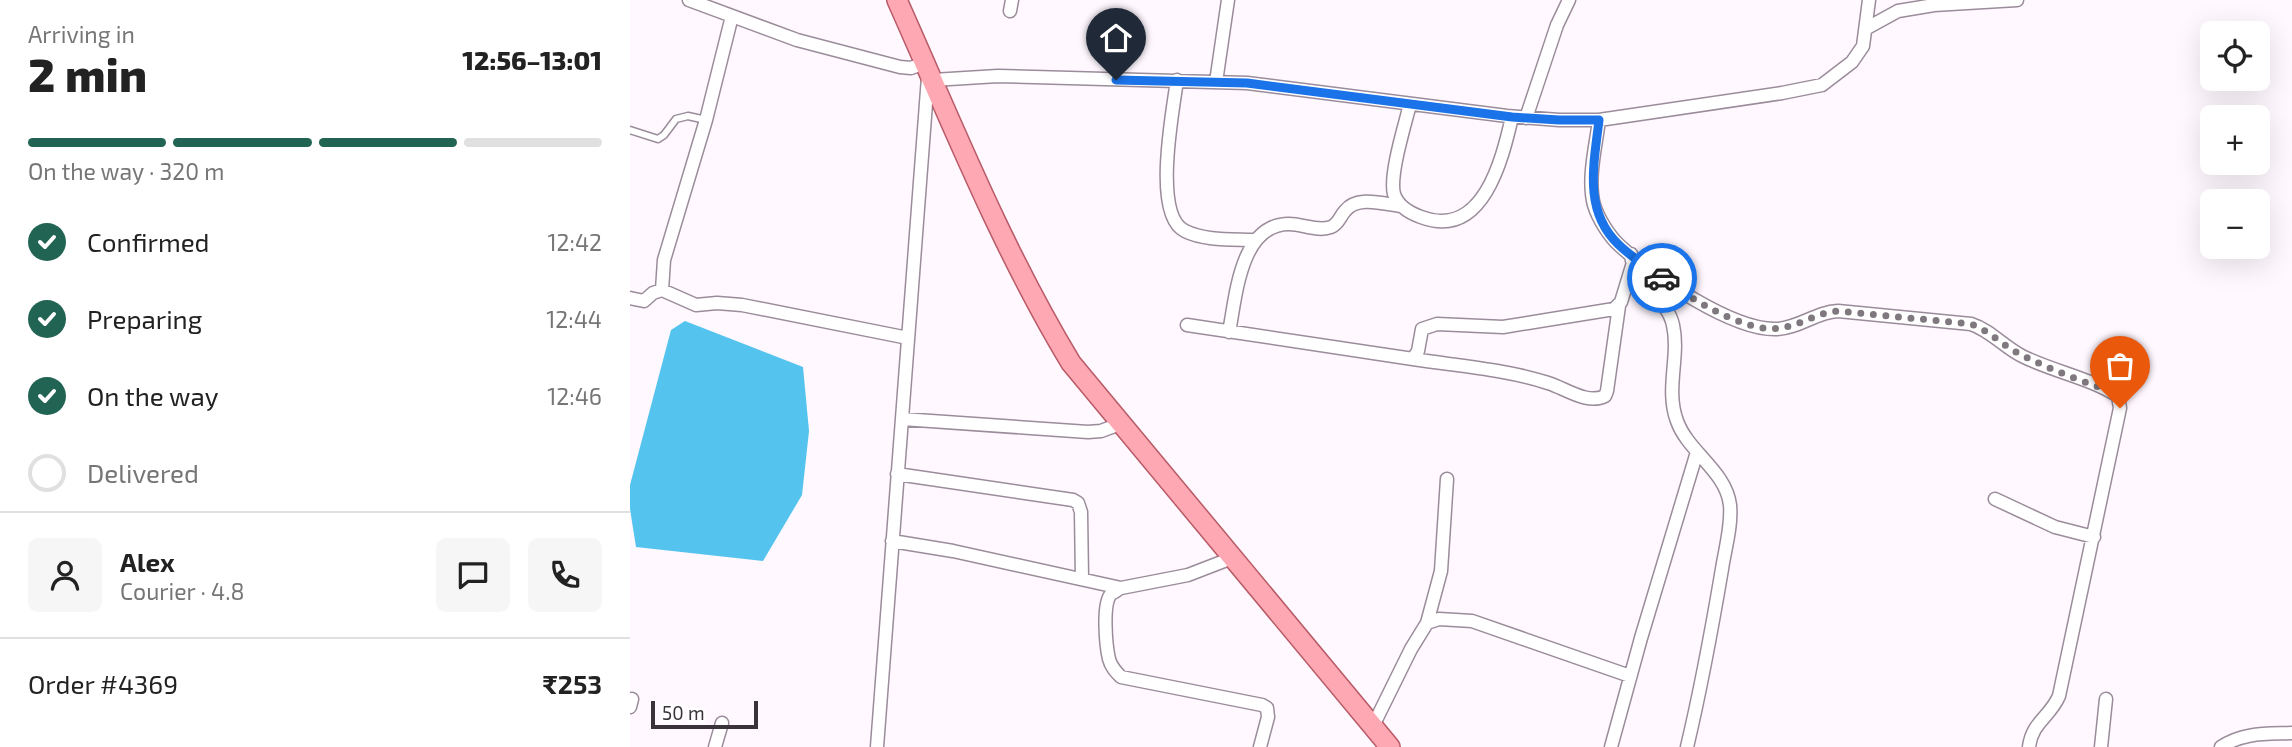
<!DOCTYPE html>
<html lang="en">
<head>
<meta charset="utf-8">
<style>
  :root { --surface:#fff; --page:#f6f6f6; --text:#222; --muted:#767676; --line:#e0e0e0; --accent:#226454 }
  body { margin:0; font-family:"Exo 2",sans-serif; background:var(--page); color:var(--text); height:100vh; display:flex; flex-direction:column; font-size:26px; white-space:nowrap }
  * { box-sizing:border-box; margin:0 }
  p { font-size:23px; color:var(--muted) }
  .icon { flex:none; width:38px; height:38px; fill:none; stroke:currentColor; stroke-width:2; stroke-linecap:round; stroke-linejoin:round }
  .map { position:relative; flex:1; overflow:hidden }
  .panel { display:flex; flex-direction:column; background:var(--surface); width:630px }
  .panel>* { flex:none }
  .fabs { position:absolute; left:1570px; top:21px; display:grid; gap:14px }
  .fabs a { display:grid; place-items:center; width:70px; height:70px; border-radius:10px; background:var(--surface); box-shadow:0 7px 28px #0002; font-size:35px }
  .scale { position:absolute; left:21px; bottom:18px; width:107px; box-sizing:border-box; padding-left:7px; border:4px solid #3a343a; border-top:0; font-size:19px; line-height:24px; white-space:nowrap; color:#3a343a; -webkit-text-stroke:5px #fff; paint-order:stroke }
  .pin { position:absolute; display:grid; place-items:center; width:60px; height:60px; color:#fff; margin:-72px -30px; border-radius:50% 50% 50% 0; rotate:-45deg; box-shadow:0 0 7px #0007 }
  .pin .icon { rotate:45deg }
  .courier { position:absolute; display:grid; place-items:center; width:70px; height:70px; margin:-35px; border:5px solid #1a73e8; border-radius:50%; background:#fff; color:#222; box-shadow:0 2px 9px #0007 }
  .head em { font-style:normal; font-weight:800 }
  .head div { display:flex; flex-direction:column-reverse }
  .head { display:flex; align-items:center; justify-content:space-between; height:119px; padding:0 28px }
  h1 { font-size:46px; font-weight:800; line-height:52px }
  .bar { display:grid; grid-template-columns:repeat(4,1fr); gap:10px 7px; align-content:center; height:84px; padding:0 28px }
  .bar i { height:9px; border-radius:5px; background:var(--line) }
  .bar .on { background:var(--accent) }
  .bar p { grid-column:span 4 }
  .line { display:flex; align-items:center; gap:18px; padding:0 28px; border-top:2px solid var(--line) }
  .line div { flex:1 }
  .round { display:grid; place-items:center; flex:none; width:74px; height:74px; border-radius:10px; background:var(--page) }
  ol { padding:0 28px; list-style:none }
  li { display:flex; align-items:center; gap:21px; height:77px }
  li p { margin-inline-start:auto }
  li .icon { padding:7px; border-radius:50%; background:var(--accent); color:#fff; stroke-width:4 }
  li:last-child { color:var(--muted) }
  li i { width:38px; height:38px; border:4px solid var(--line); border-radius:50% }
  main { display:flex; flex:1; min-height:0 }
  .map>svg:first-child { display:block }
  .water { fill:#54c3ee }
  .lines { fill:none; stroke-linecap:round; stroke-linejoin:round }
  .lane-casing { stroke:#9a8c9a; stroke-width:9 }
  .street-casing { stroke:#9a8c9a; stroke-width:15 }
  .primary-casing { stroke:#b85a67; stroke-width:22 }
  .lane { stroke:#fff; stroke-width:6 }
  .street { stroke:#fff; stroke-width:12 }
  .primary { stroke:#fda8b2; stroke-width:19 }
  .done { stroke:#7f797f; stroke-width:7; stroke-dasharray:0 12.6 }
  .route { stroke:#1a73e8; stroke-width:9 }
</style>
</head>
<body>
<main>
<section class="panel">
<div class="head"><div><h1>2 min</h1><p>Arriving in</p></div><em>12:56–13:01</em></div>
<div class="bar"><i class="on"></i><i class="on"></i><i class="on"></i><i></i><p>On the way · 320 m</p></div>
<ol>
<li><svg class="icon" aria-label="check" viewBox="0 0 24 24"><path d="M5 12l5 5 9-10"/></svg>Confirmed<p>12:42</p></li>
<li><svg class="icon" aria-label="check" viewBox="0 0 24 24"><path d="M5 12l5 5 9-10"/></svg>Preparing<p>12:44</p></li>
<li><svg class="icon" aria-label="check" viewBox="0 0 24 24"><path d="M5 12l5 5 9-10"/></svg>On the way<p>12:46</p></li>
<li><i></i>Delivered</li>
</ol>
<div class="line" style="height:126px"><a class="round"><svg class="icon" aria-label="person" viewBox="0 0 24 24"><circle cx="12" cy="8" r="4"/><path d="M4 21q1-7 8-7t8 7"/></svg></a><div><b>Alex</b><p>Courier · 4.8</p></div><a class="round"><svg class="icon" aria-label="chat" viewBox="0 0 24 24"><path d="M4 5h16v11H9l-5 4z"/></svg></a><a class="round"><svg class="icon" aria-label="phone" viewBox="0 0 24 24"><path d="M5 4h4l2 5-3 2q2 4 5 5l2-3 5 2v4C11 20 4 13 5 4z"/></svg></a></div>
<div class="line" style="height:91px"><div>Order #4369</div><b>₹253</b></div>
</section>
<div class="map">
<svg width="1662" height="747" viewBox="0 0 1662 747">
  <rect width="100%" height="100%" fill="#fff8ff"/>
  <!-- water -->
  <path class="water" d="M55 321 173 367 179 431 172 495 133 561 6 547 0 509V485L41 330Z"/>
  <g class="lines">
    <!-- lane casing -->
    <g class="lane-casing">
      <path id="lane" d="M0 130 28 139 34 135 46 119 58 116 76 120"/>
    </g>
    <!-- street casing -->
    <g class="street-casing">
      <path id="street" d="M59 0 167 40 270 67 281 68 295 63
        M380 11 382 0
        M1237 28 1268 11 1304 5 1387 0
        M303 80 368 76 617 83 877 116 929 120H969L1152 93 1192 85 1222 62 1233 46 1239 0
        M547 80C543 111 522 215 555 231 575 241 603 239 625 240
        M586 82 598 0
        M780 104C775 125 759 175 764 194 768 207 780 213 791 217 853 240 872 160 882 117
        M896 118 927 25 939 0
        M969 120C966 146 957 179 964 205 968 218 979 236 989 245 1021 275 1103 331 1147 329 1169 328 1186 312 1208 311L1341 324C1360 330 1374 347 1392 356 1422 371 1460 378 1488 396L1490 408 1429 696C1420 717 1402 722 1399 747
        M1001 254C1003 284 1037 297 1043 325 1050 357 1035 389 1047 421 1058 452 1096 471 1100 505 1102 526 1095 549 1092 569 1082 628 1071 688 1057 747
        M32 290 34 260 76 120 102 16
        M0 298 14 301 23 293 32 290 66 305 87 303 112 305 278 338
        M557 325 783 359 788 351 792 329 807 324 873 327 984 309 991 302 1002 266
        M599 332C606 297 610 224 659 224 673 224 688 232 701 227 709 224 710 216 715 211 727 195 754 204 771 206
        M783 359C828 366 875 369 918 383 935 388 957 405 975 396L977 391 989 306
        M272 419 458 432 471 431 490 424
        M267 474 443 500 448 503 451 512 452 579
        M1365 499 1425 527 1464 537
        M262 541 323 551 491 588
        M602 558 558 575 491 588C490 588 482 594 481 594 472 604 476 646 479 659 481 667 486 672 491 677L632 705 637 708 638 717 630 747
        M797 623 811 571 817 479
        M0 707 2 699
        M743 726 781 649 797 623 809 619 842 621 1000 676
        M85 747 92 723
        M247 747 298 77
        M981 747 1011 638 1067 452
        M1471 747 1476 699
        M1591 747C1613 732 1637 734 1662 733"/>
    </g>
    <!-- primary casing -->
    <g class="primary-casing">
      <path id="primary" d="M267 0C322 123 371 247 441 363L760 747"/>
    </g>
    <!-- lane -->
    <use href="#lane" class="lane"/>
    <!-- street -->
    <use href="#street" class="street"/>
    <!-- primary -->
    <use href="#primary" class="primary"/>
  </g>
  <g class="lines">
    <!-- done -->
    <path class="done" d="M1032 278C1060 298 1116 334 1151 328 1171 325 1188 312 1208 311L1341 324C1359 330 1374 347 1392 355 1421 370 1452 381 1482 392L1488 396 1490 408"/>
    <!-- route -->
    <path class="route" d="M486 80 617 83 882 117 929 120H969C964 164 953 210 988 244 1001 257 1018 267 1032 278"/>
  </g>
</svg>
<div class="fabs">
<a><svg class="icon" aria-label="locate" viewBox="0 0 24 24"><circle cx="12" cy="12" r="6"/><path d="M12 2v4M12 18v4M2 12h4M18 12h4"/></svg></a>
<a>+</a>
<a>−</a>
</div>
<div class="scale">50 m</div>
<div class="pin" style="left:1490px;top:408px;background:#ea580c"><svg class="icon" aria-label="bag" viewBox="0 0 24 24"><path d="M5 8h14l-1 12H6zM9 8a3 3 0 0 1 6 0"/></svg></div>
<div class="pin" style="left:486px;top:80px;background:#1f2937"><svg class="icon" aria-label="home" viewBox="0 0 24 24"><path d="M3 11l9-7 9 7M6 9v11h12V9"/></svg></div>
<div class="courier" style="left:1032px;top:278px"><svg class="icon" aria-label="car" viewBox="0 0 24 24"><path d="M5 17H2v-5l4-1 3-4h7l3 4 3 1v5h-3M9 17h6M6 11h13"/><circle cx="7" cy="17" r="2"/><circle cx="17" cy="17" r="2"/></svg></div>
</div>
</main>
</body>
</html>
